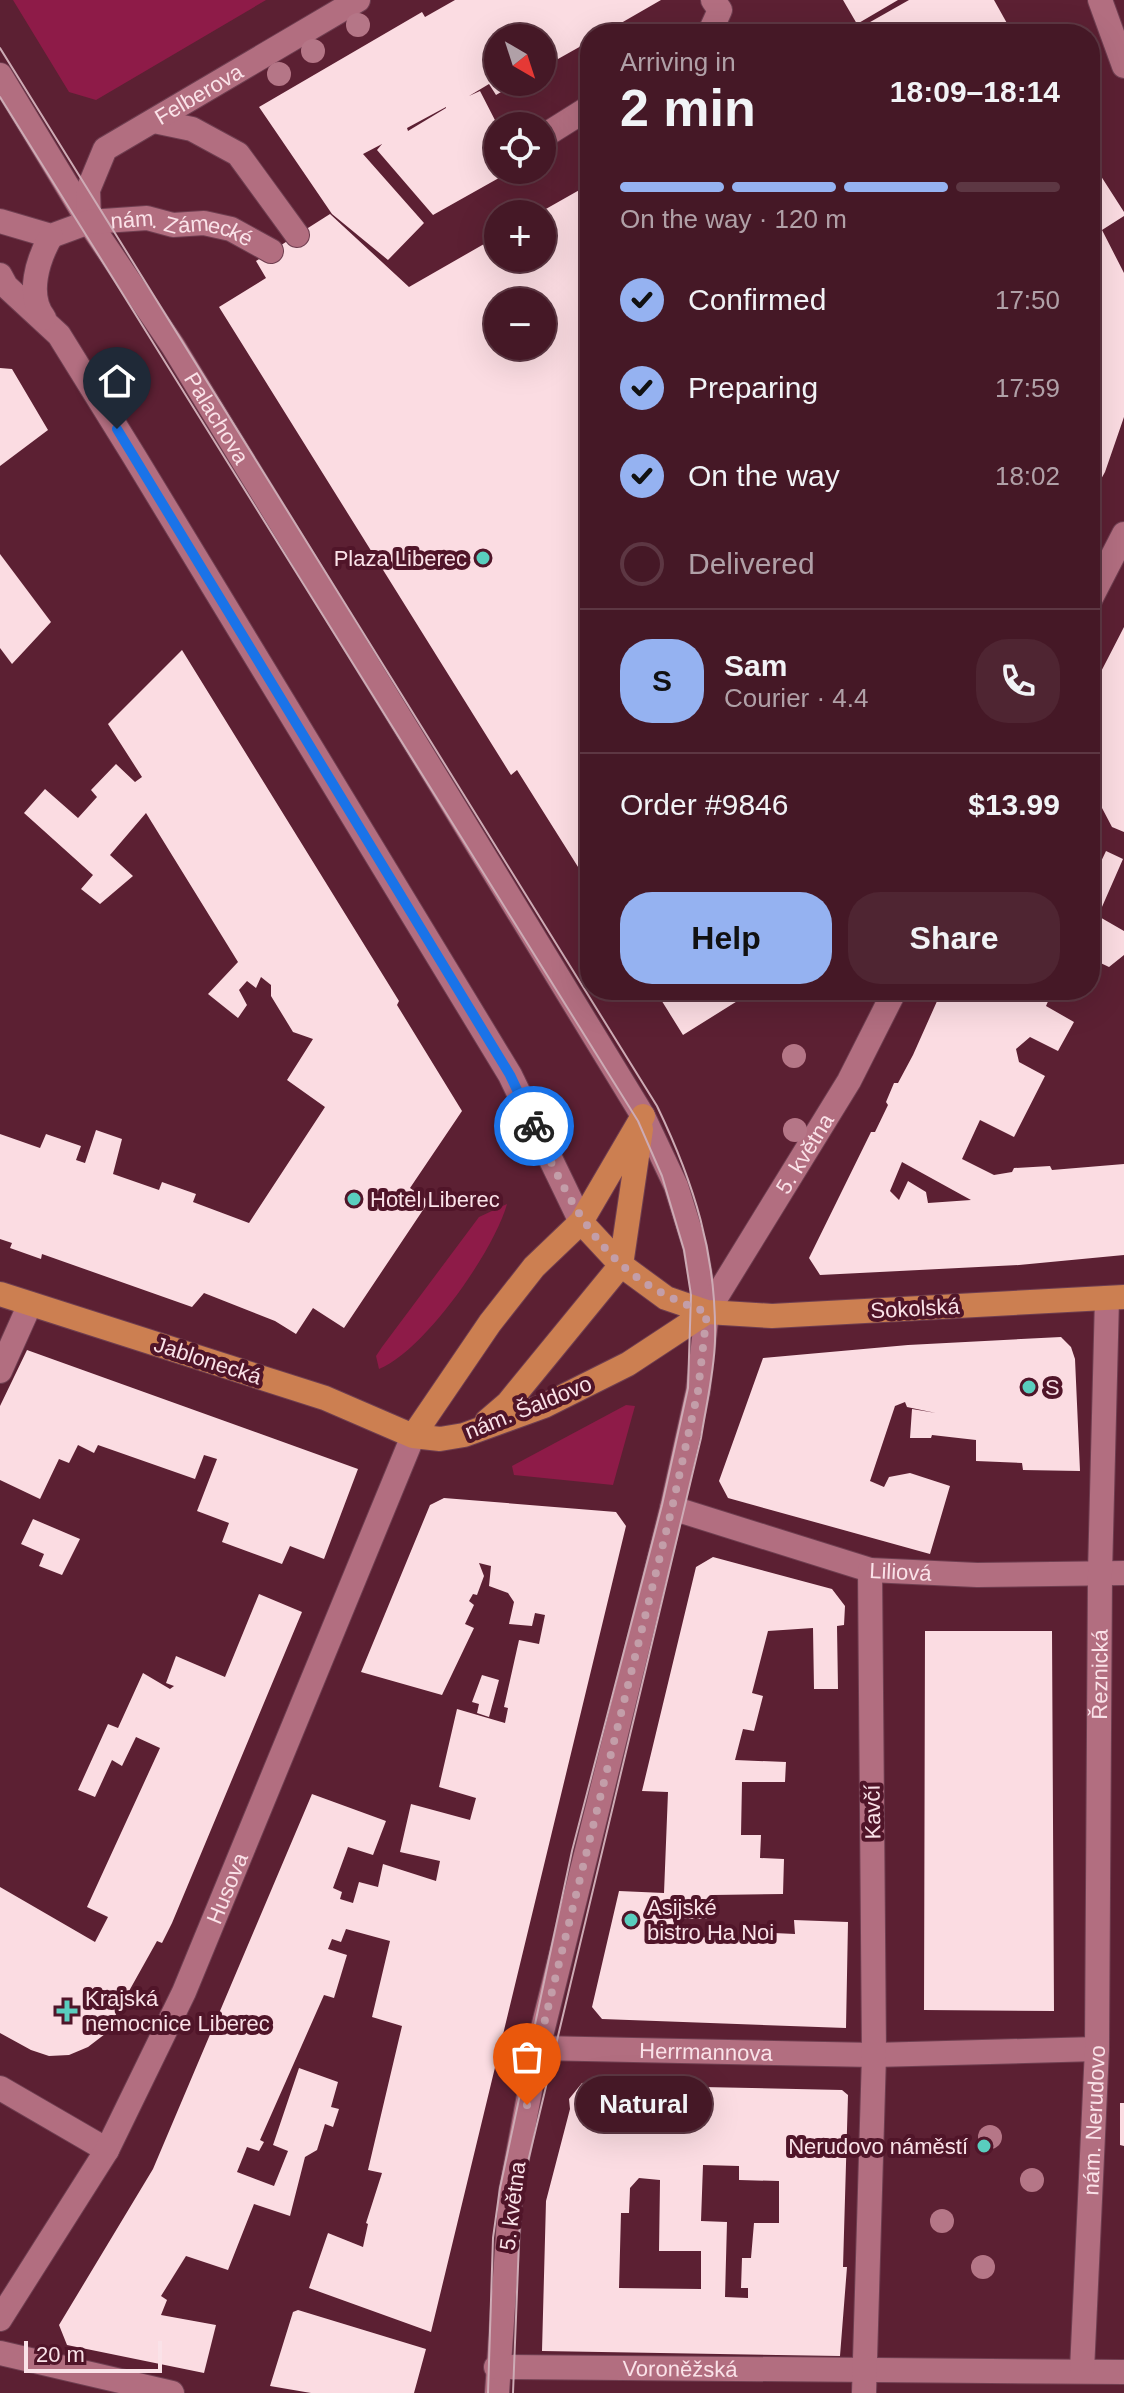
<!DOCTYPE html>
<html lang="en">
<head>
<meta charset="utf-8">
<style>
  :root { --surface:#451826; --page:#4f2532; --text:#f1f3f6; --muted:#b0a0a7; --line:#5d3743; --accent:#95b2f1 }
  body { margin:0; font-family:Arial,sans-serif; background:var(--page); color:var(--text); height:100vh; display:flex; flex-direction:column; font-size:30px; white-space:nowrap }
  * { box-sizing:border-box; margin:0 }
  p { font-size:26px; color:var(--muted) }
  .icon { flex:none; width:44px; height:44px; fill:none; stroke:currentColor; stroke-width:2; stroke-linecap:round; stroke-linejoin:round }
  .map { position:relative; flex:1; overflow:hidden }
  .drawer { position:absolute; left:580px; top:24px; width:520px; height:976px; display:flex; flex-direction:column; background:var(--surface); border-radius:32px; box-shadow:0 8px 32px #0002,0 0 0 2px var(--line) }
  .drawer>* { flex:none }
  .needle { width:52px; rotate:141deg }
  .fabs { position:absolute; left:484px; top:24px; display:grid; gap:16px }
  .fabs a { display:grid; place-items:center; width:72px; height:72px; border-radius:50%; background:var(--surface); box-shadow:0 8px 32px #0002,0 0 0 2px var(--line); font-size:40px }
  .scale { position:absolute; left:24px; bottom:20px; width:138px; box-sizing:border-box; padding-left:8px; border:4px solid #fae2e8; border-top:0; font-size:22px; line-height:28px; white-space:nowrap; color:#fae2e8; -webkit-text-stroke:6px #501529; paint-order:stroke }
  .pin { position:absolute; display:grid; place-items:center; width:68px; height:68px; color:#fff; margin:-82px -34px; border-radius:50% 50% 50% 0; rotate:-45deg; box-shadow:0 0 8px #0007 }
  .pin .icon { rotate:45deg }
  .courier { position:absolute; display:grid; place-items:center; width:80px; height:80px; margin:-40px; border:6px solid #1a73e8; border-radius:50%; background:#fff; color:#222; box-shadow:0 2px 10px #0007 }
  .bubble { position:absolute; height:56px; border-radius:28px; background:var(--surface); box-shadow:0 8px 32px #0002,0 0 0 2px var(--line); font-size:26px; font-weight:800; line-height:56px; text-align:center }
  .overview em { font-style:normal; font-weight:800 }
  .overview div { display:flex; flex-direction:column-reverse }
  .overview { display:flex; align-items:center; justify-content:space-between; height:136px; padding:0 40px }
  h1 { font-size:52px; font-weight:800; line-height:60px }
  .bar { display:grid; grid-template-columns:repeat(4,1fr); gap:12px 8px; align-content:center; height:96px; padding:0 40px }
  .bar i { height:10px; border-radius:6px; background:var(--line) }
  .bar .on { background:var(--accent) }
  .bar p { grid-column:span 4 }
  .line { display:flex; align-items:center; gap:20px; padding:0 40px; border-top:2px solid var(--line) }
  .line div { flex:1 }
  .round { display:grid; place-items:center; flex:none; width:84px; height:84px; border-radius:32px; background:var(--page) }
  ol { padding:0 40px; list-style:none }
  li { display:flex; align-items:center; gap:24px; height:88px }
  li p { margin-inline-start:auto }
  li .icon { padding:8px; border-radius:50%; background:var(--accent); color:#111; stroke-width:4 }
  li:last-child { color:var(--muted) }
  li i { width:44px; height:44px; border:4px solid var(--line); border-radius:50% }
  .primary-button { display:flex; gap:16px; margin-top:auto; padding:16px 40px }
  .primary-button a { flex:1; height:92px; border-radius:32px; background:var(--accent); color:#111; font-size:32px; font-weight:800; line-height:92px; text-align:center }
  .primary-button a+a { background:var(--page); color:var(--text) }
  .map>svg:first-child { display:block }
  .green { fill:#8e1b48 }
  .building { fill:#fbdce2; fill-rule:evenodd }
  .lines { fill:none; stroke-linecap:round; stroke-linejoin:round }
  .minor-casing { stroke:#6f3e50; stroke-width:26 }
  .major-casing { stroke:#6f3e50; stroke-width:26 }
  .minor { stroke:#b26e80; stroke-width:24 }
  .major { stroke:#cc7f51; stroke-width:24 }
  .tram { stroke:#cdabb5; stroke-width:2 }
  .tree { fill:#b57687 }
  .done { stroke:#c39ea9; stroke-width:8; stroke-dasharray:0 14.4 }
  .route { stroke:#1a73e8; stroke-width:10 }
  .poi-dot { fill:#59cebe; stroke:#501529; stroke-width:3 }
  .labels { text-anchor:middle; stroke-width:8; stroke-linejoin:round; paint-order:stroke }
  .street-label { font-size:22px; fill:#fae2e8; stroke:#501529 }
  .poi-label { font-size:22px; fill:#fae2e8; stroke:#501529; text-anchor:start }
</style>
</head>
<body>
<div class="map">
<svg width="1124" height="2393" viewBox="0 0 1124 2393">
  <rect width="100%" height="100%" fill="#5c2033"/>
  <!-- green -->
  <path class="green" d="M13 0H266L96 100 69 92Z
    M507 1204C494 1251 424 1351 379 1369L376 1356 382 1347 479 1217Z
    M626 1405 635 1406 613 1485 514 1475 512 1466Z"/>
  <!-- building -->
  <path class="building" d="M455 0H661L602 34H590V41L542 68V38H498V82H518L496 95 489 84 469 96 480 91 498 126V170H513L433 215 377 150 382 144 363 154 424 223 388 260 332 214 259 107 422 12 425 17ZM446 107V108L408 131 407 128Z
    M843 0H898L857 24Z
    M909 0H994L1013 34H849Z
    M1090 159 1124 212V216L1102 230 1124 273V417L1105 472 1090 499Z
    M590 184V886L517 770 511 775 219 307 266 278 256 261 330 214 409 287 498 236V258H542V214H537ZM498 302H542V346H498Z
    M0 368 12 369 48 430 0 466Z
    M0 554 51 622 12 664 0 648Z
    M1124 627V832L1112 827 1102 808 1090 802V693Z
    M182 650 399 1001 397 1005 462 1111 410 1188 429 1201 344 1328 313 1308 296 1334 275 1321 204 1293 192 1307 42 1254 41 1259 10 1248 12 1243 0 1239V1134L40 1148 46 1134 81 1146 76 1160 85 1163 96 1130 122 1139 113 1174 159 1190 162 1182 196 1194 193 1202 249 1223 325 1107 287 1080 313 1039 293 1032 271 996V985L261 977 256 988 247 981 239 990 247 1005 238 1018 208 994 238 962 146 813 110 855 133 876 100 904 81 889 93 875 24 813 45 789 78 818 97 797 91 790 116 764 135 782 142 777 108 724Z
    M1090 817 1098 821 1090 837Z
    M1106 851 1123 859 1098 916 1124 931V955L1109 967 1090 958V885Z
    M655 990H755L683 1035Z
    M942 990H1053L1046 1006 1074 1022 1058 1051 1030 1037 1016 1049 1019 1062 1045 1076 1014 1137 980 1120 962 1159 994 1175 1012 1172 1014 1168 1050 1166 1052 1170 1124 1164V1255L1019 1265 820 1275 809 1258 871 1132H875L888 1105 886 1102 894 1083H898L913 1055ZM902 1162 971 1200 928 1203 926 1192 908 1181 899 1200 890 1191Z
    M1061 1337 1071 1347 1075 1359 1080 1471 1023 1470 1022 1463 976 1461V1440L932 1435 931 1438H910L912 1409 936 1413 907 1407 905 1402 895 1406 870 1481 884 1487 889 1477 910 1473 950 1486 930 1554 728 1498 719 1481 763 1358 908 1345Z
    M27 1350 358 1469 324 1559 290 1546 282 1564 222 1542 229 1523 197 1511 217 1459 204 1455 195 1479 98 1445 94 1453 78 1445 69 1463 59 1459 40 1499 0 1480V1406Z
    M444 1498 616 1512 626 1526 431 2332 309 2288 328 2233 363 2247 368 2224 366 2223 382 2173 368 2170 402 2026 372 2017 390 1941 346 1929 341 1942 332 1939 328 1949 347 1955 334 1998 324 1995 260 2140 264 2142 259 2151 247 2147 237 2172 274 2186 288 2151 273 2145 299 2068 338 2082 331 2107 339 2109 333 2127 325 2124 317 2150 305 2157 290 2216 254 2204 228 2270 186 2256 161 2296 167 2300 161 2315 216 2325 204 2373 67 2345 59 2325 153 2169 312 1794 386 1821 373 1855 348 1847 333 1888 342 1892 340 1899 353 1903 359 1882 378 1887 383 1864 436 1881 440 1861 400 1852 411 1804 470 1820 476 1798 439 1787 457 1709 505 1723 508 1708 504 1707 519 1640 539 1644 545 1615 535 1613 532 1626 509 1624 514 1602 508 1593 489 1586 491 1566 479 1563 484 1576 477 1595 473 1594 469 1601 474 1605 465 1624 474 1628 442 1695 361 1672 430 1505Z
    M33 1519 80 1539 62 1575 39 1566 44 1554 21 1544Z
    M713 1557 832 1589 845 1606 844 1625 837 1626 838 1689H814L813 1628 768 1631 752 1693 763 1696 754 1731 743 1729 735 1760 786 1762 785 1782H742L741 1835H761L760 1858 784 1859 783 1894 712 1895 711 1915 706 1919H681L680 1937 745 1938 746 1926 775 1927 774 1933 795 1934 794 1920 848 1922 846 2028 602 2019 592 2007 619 1891 664 1893 668 1792 642 1791 696 1567Z
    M259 1594 302 1612 172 1923 162 1943 157 1941 105 2034 88 2047 69 2055 49 2056 31 2050 0 2033V1887L95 1942 108 1917 87 1907 160 1748 136 1737 122 1766 112 1760 95 1797 78 1790 108 1724 118 1728 143 1673 170 1689 174 1686 166 1683 176 1656 225 1677Z
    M925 1631H1052L1054 2011 924 2010Z
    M482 1675 499 1680 489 1717 477 1713 479 1704 472 1702Z
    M591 2082 604 2085 842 2090 848 2095 843 2267H847L840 2356 542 2351 546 2201 570 2109 569 2099 582 2083ZM703 2165 739 2166V2180L779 2181V2223H754L751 2258H742L741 2288H748V2298L725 2297 727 2222 701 2221ZM639 2178 660 2180 659 2251H701V2289L619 2288 621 2213H629L630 2188Z
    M1120 2103H1124V2146L1120 2145Z
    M298 2310 426 2349 414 2393H311L270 2386 293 2312Z"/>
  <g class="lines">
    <!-- minor casing -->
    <g class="minor-casing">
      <g id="minor">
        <path d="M1100 0 1124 66"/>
        <path d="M709 34 720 10 713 0"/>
        <path id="s1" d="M0 75 89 222 173 346 643 1116 676 1186 695 1247 707 1312 698 1391 672 1508 538 2048 511 2191 497 2393"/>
        <path d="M154 121 192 129 238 154 297 235"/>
        <path d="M547 134 590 107"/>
        <path id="s2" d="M89 219 88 190 105 149 358 0"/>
        <path id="s3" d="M0 221 51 236 89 222 147 218 173 225 204 223 231 229 271 251"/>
        <path d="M0 275 6 286 59 335 134 456 510 1075 581 1222"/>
        <path d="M44 318C26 295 38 259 51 236"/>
        <path d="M1090 600 1124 534"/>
        <path id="s4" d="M707 1312 849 1081 895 990"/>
        <path d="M0 1371 30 1304"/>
        <path id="s5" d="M672 1508 870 1570 977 1575 1124 1573"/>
        <path id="s6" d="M538 2048 874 2055 1097 2049"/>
        <path d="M0 2088 107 2150"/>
        <path id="s7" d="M0 2319 107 2150 184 1992 413 1436"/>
        <path d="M0 2353 172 2393"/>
        <path id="s8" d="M496 2367 1124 2372"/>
        <path id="s9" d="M1082 2370 1097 2049 1100 1573 1107 1298"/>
        <path d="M864 2393 874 2055 870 1570"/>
      </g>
    </g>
    <!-- major casing -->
    <g class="major-casing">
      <path id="major" d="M581 1222 621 1265 666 1298 707 1312 772 1316 1124 1297
        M0 1294 325 1398 413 1436 440 1439 464 1435 544 1406 628 1364 707 1312
        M487 1421 508 1403 621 1265 641 1129
        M413 1436 490 1323 534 1267 581 1222 643 1116"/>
    </g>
    <!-- minor -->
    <use href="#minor" class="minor"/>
    <!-- major -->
    <use href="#major" class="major"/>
    <!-- tram -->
    <path class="tram" d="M0 48 657 1106C694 1183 717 1255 715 1341 714 1373 706 1406 701 1438L521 2191 513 2393
      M0 97 638 1121 662 1176 684 1250 691 1295 688 1388 662 1505 572 1851 500 2188 493 2238 488 2393"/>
  </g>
  <!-- trees -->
  <g class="tree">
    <circle cx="358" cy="25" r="12"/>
    <circle cx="313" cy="51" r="12"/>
    <circle cx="279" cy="74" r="12"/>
    <circle cx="794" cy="1056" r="12"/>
    <circle cx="795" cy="1130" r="12"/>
    <circle cx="990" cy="2137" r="12"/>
    <circle cx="1032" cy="2180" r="12"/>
    <circle cx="942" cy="2221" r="12"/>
    <circle cx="983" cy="2267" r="12"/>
  </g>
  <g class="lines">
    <!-- done -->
    <path class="done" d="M527 2105 538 2048 672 1508 698 1391 707 1312C606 1279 576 1216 534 1126"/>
    <!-- route -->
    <path class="route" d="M117 429 510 1075 534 1126"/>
  </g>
  <!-- markers -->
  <g class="poi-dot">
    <circle cx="483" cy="558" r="8"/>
    <circle cx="354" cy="1199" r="8"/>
    <circle cx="1029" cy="1387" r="8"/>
    <circle cx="631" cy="1920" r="8"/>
    <path d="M63 1999h8v8h8v8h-8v8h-8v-8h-8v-8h8z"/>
    <circle cx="984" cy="2146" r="8"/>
  </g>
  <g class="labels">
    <!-- street labels -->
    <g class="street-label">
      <text dy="8" stroke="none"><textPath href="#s2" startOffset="182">Felberova</textPath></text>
      <text dy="8" stroke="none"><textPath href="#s3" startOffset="188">nám. Zámecké</textPath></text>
      <text dy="8" stroke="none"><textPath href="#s1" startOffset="406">Palachova</textPath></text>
      <text dy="8" stroke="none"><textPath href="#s4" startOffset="186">5. května</textPath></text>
      <text transform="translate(915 1308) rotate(-3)" y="8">Sokolská</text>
      <text transform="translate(208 1360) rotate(18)" y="8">Jablonecká</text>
      <text transform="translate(528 1407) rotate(-22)" y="8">nám. Šaldovo</text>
      <text dy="8" stroke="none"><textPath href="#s5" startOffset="238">Liliová</textPath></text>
      <text dy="8" stroke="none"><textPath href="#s9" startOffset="696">Řeznická</textPath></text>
      <text transform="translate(872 1812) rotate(-91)" y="8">Kavčí</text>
      <text dy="8" stroke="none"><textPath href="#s7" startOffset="488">Husova</textPath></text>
      <text dy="8" stroke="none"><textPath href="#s6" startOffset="168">Herrmannova</textPath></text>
      <text dy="8" stroke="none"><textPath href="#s9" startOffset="250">nám. Nerudovo</textPath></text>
      <text transform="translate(512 2206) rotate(-83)" y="8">5. května</text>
      <text dy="8" stroke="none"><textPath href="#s8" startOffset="184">Voroněžská</textPath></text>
    </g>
    <!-- poi labels -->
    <g class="poi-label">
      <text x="467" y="566" text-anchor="end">Plaza Liberec</text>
      <text x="370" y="1207">Hotel Liberec</text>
      <text x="1045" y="1395">S</text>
      <text x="647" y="1915">Asijské<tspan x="647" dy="25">bistro Ha Noi</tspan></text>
      <text x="85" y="2006">Krajská<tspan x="85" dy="25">nemocnice Liberec</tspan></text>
      <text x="968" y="2154" text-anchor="end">Nerudovo náměstí</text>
    </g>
  </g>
</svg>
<div class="fabs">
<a><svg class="needle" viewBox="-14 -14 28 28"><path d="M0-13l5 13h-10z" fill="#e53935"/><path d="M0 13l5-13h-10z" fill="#b0a0a7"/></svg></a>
<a><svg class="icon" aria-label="locate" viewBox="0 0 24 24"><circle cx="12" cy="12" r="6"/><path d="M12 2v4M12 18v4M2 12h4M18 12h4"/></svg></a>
<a>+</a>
<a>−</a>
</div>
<div class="scale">20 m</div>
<div class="pin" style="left:527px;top:2105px;background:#ea580c"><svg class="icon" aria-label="bag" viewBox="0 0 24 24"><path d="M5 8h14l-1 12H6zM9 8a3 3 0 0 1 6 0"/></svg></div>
<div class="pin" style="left:117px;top:429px;background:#1f2937"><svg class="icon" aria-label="home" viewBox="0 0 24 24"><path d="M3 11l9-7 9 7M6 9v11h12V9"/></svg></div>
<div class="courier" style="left:534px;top:1126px"><svg class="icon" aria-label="bike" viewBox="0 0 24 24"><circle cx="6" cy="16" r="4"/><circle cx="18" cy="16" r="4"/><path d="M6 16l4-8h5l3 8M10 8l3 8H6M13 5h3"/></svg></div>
<div class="bubble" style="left:576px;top:2076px;width:136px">Natural</div>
<section class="drawer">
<div class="overview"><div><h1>2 min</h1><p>Arriving in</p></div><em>18:09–18:14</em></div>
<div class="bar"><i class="on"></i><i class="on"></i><i class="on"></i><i></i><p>On the way · 120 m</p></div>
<ol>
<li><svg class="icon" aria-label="check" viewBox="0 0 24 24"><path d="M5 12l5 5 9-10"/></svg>Confirmed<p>17:50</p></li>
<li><svg class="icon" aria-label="check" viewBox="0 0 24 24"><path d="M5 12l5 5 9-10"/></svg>Preparing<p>17:59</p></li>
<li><svg class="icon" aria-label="check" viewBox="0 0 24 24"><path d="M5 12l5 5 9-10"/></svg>On the way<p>18:02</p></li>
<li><i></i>Delivered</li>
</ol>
<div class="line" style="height:144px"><b class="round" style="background:var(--accent);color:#111">S</b><div><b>Sam</b><p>Courier · 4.4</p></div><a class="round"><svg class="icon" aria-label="phone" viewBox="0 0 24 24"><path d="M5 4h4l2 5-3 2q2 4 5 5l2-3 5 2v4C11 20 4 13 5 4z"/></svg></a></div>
<div class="line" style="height:104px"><div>Order #9846</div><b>$13.99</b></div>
<div class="primary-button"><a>Help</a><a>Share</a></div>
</section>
</div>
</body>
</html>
